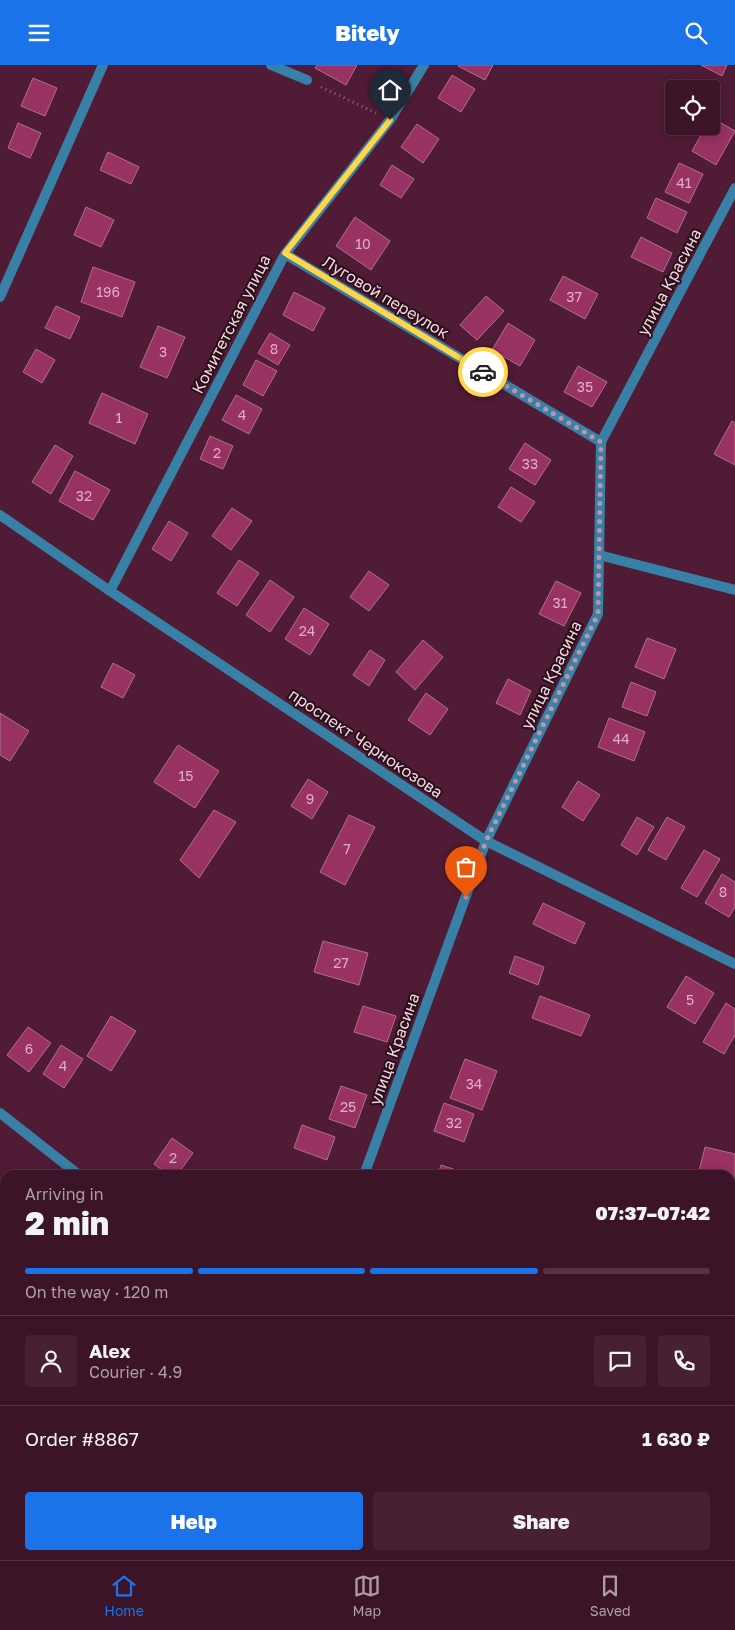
<!DOCTYPE html>
<html lang="en">
<head>
<meta charset="utf-8">
<style>
  :root { --surface:#3c1427; --page:#472133; --text:#f1f3f6; --muted:#ac9ea7; --line:#534; --accent:#1a73e8 }
  body { margin:0; font-family:"Golos Text",sans-serif; background:var(--page); color:var(--text); height:100vh; display:flex; flex-direction:column; font-size:19px; white-space:nowrap }
  * { box-sizing:border-box; margin:0 }
  p { font-size:16px; color:var(--muted) }
  .icon { flex:none; width:28px; height:28px; fill:none; stroke:currentColor; stroke-width:2; stroke-linecap:round; stroke-linejoin:round }
  .map { position:relative; flex:1; overflow:hidden }
  .side { position:absolute; left:0px; top:1105px; width:735px; height:390px; display:flex; flex-direction:column; background:var(--surface); border-radius:15px 15px 0 0; box-shadow:0 2px 12px #0003,0 0 0 1px var(--line) }
  .side>* { flex:none }
  .fabs { position:absolute; left:665px; top:15px; display:grid; gap:10px }
  .fabs a { display:grid; place-items:center; width:55px; height:55px; border-radius:5px; background:var(--surface); box-shadow:0 2px 12px #0003,0 0 0 1px var(--line); font-size:25px }
  .pin { position:absolute; display:grid; place-items:center; width:42px; height:42px; color:#fff; margin:-51px -21px; border-radius:50% 50% 50% 0; rotate:-45deg; box-shadow:0 0 5px #0007 }
  .pin .icon { rotate:45deg }
  .courier { position:absolute; display:grid; place-items:center; width:50px; height:50px; margin:-25px; border:4px solid #ffd54a; border-radius:50%; background:#fff; color:#222; box-shadow:0 1px 6px #0007 }
  .overview em { font-style:normal; font-weight:800 }
  .overview div { display:flex; flex-direction:column-reverse }
  .overview { display:flex; align-items:center; justify-content:space-between; height:85px; padding:0 25px }
  h1 { font-size:32px; font-weight:800; line-height:38px }
  .bar { display:grid; grid-template-columns:repeat(4,1fr); gap:8px 5px; align-content:center; height:60px; padding:0 25px }
  .bar i { height:6px; border-radius:4px; background:var(--line) }
  .bar .selected { background:var(--accent) }
  .bar p { grid-column:span 4 }
  .line { display:flex; align-items:center; gap:12px; padding:0 25px; border-top:1px solid var(--line) }
  .line div { flex:1 }
  .round { display:grid; place-items:center; flex:none; width:52px; height:52px; border-radius:5px; background:var(--page) }
  .button { display:flex; gap:10px; margin-top:auto; padding:10px 25px }
  .button a { flex:1; height:58px; border-radius:5px; background:var(--accent); color:#fff; font-size:20px; font-weight:800; line-height:58px; text-align:center }
  .button a+a { background:var(--page); color:var(--text) }
  header { display:flex; justify-content:space-between; align-items:center; height:65px; padding:0 25px; background:var(--accent); color:#fff; font-size:22px; font-weight:800 }
  .tabs { display:flex; justify-content:space-around; align-items:center; height:70px; border-top:1px solid var(--line); background:var(--surface); font-size:14px; color:var(--muted) }
  .tabs a { display:grid; justify-items:center; gap:2px }
  .tabs .selected { color:var(--accent) }
  .map>svg:first-child { display:block }
  .building { fill:#983263; stroke:#af718a }
  .lines { fill:none; stroke-linecap:round; stroke-linejoin:round }
  .path { stroke:#97697d; stroke-width:3; stroke-dasharray:1 4; stroke-linecap:butt }
  .street { stroke:#3880a6; stroke-width:10 }
  .done { stroke:#be95a6; stroke-width:5; stroke-dasharray:0 9 }
  .route { stroke:#ffd54a; stroke-width:6 }
  .labels { text-anchor:middle; stroke-width:4; stroke-linejoin:round; paint-order:stroke }
  .number-label { font-size:14px; fill:#e1adc3 }
  .street-label { font-size:16px; fill:#f9d6e3; stroke:#28101a }
</style>
</head>
<body>
<header><svg class="icon" aria-label="menu" viewBox="0 0 24 24"><path d="M4 6h16M4 12h16M4 18h16"/></svg>Bitely<svg class="icon" aria-label="search" viewBox="0 0 24 24"><circle cx="10" cy="10" r="6"/><path d="M15 15l6 6"/></svg></header>
<div class="map">
<svg width="735" height="1495" viewBox="0 0 735 1495">
  <rect width="100%" height="100%" fill="#501b34"/>
  <!-- building -->
  <path class="building" d="M317 0H357L346 20 315 3Z
    M459 0H493L485 15 458 1Z
    M701 0H727L722 11Z
    M452 10 475 24 461 47 438 33Z
    M33 13 57 23 45 51 21 41Z
    M682 14 701 24H677Z
    M711 52 735 66 716 100 692 86 706 61H711Z
    M18 58 41 68 30 93 8 83Z
    M417 59 439 74 423 98 401 82Z
    M108 87 139 102 131 119 100 105Z
    M679 98 703 109 689 138 665 127Z
    M392 100 414 114 401 133 380 120Z
    M656 133 687 147 677 168 647 153Z
    M86 142 114 155 101 182 74 170Z
    M355 152 390 176 371 205 336 181Z
    M641 172 672 188 663 207 631 192Z
    M93 202 135 217 122 252 81 237Z
    M563 211 598 229 585 254 550 235Z
    M294 227 325 243 313 266 283 250Z
    M486 231 504 246 477 275 460 260Z
    M56 241 80 252 70 274 45 263Z
    M508 258 535 275 520 301 492 285Z
    M158 261 185 272 167 313 140 302Z
    M270 268 290 280 278 300 258 288Z
    M36 284 55 295 42 318 23 307Z
    M256 295 277 306 263 331 243 320Z
    M578 301 607 317 592 342 564 327Z
    M102 328 148 349 135 379 89 358Z
    M236 330 262 344 249 369 222 355Z
    M732 356 735 358V400L714 389Z
    M210 371 233 381 223 404 200 394Z
    M525 378 551 395 535 420 509 404Z
    M55 380 73 391 51 429 32 417Z
    M75 406 110 425 93 455 59 436Z
    M511 422 535 437 521 457 498 442Z
    M232 443 252 456 231 485 212 471Z
    M169 456 188 468 171 496 152 484Z
    M239 495 259 508 237 541 217 528Z
    M369 506 389 520 369 546 350 532Z
    M270 515 294 532 270 567 246 550Z
    M556 516 581 528 564 561 539 549Z
    M304 543 329 559 310 590 285 574Z
    M647 573 676 584 664 614 635 602Z
    M423 575 443 592 415 625 396 607Z
    M370 585 385 595 369 621 353 610Z
    M113 598 135 610 123 633 101 622Z
    M508 614 531 626 520 650 496 638Z
    M631 617 656 627 647 651 622 642Z
    M426 628 448 644 430 670 408 655Z
    M0 648 29 666 10 696 0 690Z
    M609 653 645 667 634 696 598 682Z
    M178 680 219 706 195 743 154 717Z
    M308 714 328 727 312 754 291 741Z
    M578 716 600 730 583 756 562 742Z
    M214 745 236 757 199 813 180 795Z
    M349 750 375 762 345 820 320 807Z
    M637 752 654 762 637 790 621 780Z
    M667 752 685 762 666 795 648 785Z
    M704 785 720 794 697 832 681 823Z
    M722 809 735 817V842L729 852 705 838Z
    M543 838 585 858 575 879 533 859Z
    M323 876 368 888 359 920 314 907Z
    M515 891 544 902 538 920 509 908Z
    M686 911 714 928 695 959 667 942Z
    M540 931 590 950 581 971 532 953Z
    M726 938 735 944V970L724 989 703 977Z
    M363 941 396 951 387 977 354 967Z
    M111 951 136 966 111 1006 87 991Z
    M28 962 51 978 29 1007 7 990Z
    M61 980 83 994 64 1023 43 1009Z
    M465 994 497 1006 482 1045 450 1033Z
    M341 1021 367 1030 355 1063 329 1054Z
    M444 1038 474 1049 464 1077 434 1066Z
    M302 1060 335 1072 327 1095 294 1083Z
    M172 1073 193 1088 177 1110H169L154 1099Z
    M705 1082 735 1089V1127L730 1126V1110H698Z
    M441 1100 468 1109 467 1110H438Z
    M730 1205 735 1207V1245L730 1244Z
    M95 1490H122L119 1495H93Z
    M520 1490H562L560 1495H518Z"/>
  <g class="lines">
    <!-- path -->
    <path class="path" d="M321 22 376 48"/>
    <!-- street -->
    <path class="street" d="M271 0 307 15
      M285 189 601 377
      M0 232 103 0
      M0 450 110 526 486 776 735 899
      M599 490 735 525
      M110 526 285 189 390 55 424 0
      M0 1048 79 1110
      M364 1110 486 776 598 549 601 377 735 123
      M730 1312 735 1309
      M207 1495 209 1490
      M584 1495 586 1490"/>
  </g>
  <g class="lines">
    <!-- done -->
    <path class="done" d="M466 832 486 776 598 549 601 377 483 307"/>
    <!-- route -->
    <path class="route" d="M390 55 285 188 483 307"/>
  </g>
  <g class="labels">
    <!-- number labels -->
    <g class="number-label">
      <text x="684" y="123">41</text>
      <text x="363" y="184">10</text>
      <text x="108" y="232">196</text>
      <text x="574" y="237">37</text>
      <text x="274" y="289">8</text>
      <text x="163" y="292">3</text>
      <text x="585" y="327">35</text>
      <text x="242" y="355">4</text>
      <text x="119" y="358">1</text>
      <text x="217" y="393">2</text>
      <text x="530" y="404">33</text>
      <text x="84" y="436">32</text>
      <text x="560" y="543">31</text>
      <text x="307" y="571">24</text>
      <text x="621" y="679">44</text>
      <text x="186" y="716">15</text>
      <text x="310" y="739">9</text>
      <text x="347" y="789">7</text>
      <text x="723" y="832">8</text>
      <text x="341" y="903">27</text>
      <text x="690" y="940">5</text>
      <text x="29" y="989">6</text>
      <text x="63" y="1006">4</text>
      <text x="474" y="1024">34</text>
      <text x="348" y="1047">25</text>
      <text x="454" y="1063">32</text>
      <text x="173" y="1098">2</text>
    </g>
    <!-- street labels -->
    <g class="street-label">
      <text transform="translate(669 217) rotate(-62)" y="6">улица Красина</text>
      <text transform="translate(386 232) rotate(31)" y="6">Луговой переулок</text>
      <text transform="translate(231 259) rotate(-63)" y="6">Комитетская улица</text>
      <text transform="translate(551 610) rotate(-64)" y="6">улица Красина</text>
      <text transform="translate(366 678) rotate(34)" y="6">проспект Чернокозова</text>
      <text transform="translate(394 984) rotate(-70)" y="6">улица Красина</text>
    </g>
  </g>
</svg>
<div class="fabs">
<a><svg class="icon" aria-label="locate" viewBox="0 0 24 24"><circle cx="12" cy="12" r="6"/><path d="M12 2v4M12 18v4M2 12h4M18 12h4"/></svg></a>
</div>
<div class="pin" style="left:466px;top:832px;background:#ea580c"><svg class="icon" aria-label="bag" viewBox="0 0 24 24"><path d="M5 8h14l-1 12H6zM9 8a3 3 0 0 1 6 0"/></svg></div>
<div class="pin" style="left:390px;top:55px;background:#1f2937"><svg class="icon" aria-label="home" viewBox="0 0 24 24"><path d="M3 11l9-7 9 7M6 9v11h12V9"/></svg></div>
<div class="courier" style="left:483px;top:307px"><svg class="icon" aria-label="car" viewBox="0 0 24 24"><path d="M5 17H2v-5l4-1 3-4h7l3 4 3 1v5h-3M9 17h6M6 11h13"/><circle cx="7" cy="17" r="2"/><circle cx="17" cy="17" r="2"/></svg></div>
<section class="side">
<div class="overview"><div><h1>2 min</h1><p>Arriving in</p></div><em>07:37–07:42</em></div>
<div class="bar"><i class="selected"></i><i class="selected"></i><i class="selected"></i><i></i><p>On the way · 120 m</p></div>
<div class="line" style="height:90px"><a class="round"><svg class="icon" aria-label="person" viewBox="0 0 24 24"><circle cx="12" cy="8" r="4"/><path d="M4 21q1-7 8-7t8 7"/></svg></a><div><b>Alex</b><p>Courier · 4.9</p></div><a class="round"><svg class="icon" aria-label="chat" viewBox="0 0 24 24"><path d="M4 5h16v11H9l-5 4z"/></svg></a><a class="round"><svg class="icon" aria-label="phone" viewBox="0 0 24 24"><path d="M5 4h4l2 5-3 2q2 4 5 5l2-3 5 2v4C11 20 4 13 5 4z"/></svg></a></div>
<div class="line" style="height:65px"><div>Order #8867</div><b>1 630 ₽</b></div>
<div class="button"><a>Help</a><a>Share</a></div>
</section>
</div>
<nav class="tabs">
<a class="selected"><svg class="icon" aria-label="home" viewBox="0 0 24 24"><path d="M3 11l9-7 9 7M6 9v11h12V9"/></svg>Home</a>
<a><svg class="icon" aria-label="map" viewBox="0 0 24 24"><path d="M3 6l6-2 6 2 6-2v14l-6 2-6-2-6 2zM9 4v14M15 6v14"/></svg>Map</a>
<a><svg class="icon" aria-label="saved" viewBox="0 0 24 24"><path d="M7 4h10v16l-5-4-5 4z"/></svg>Saved</a>
</nav>
</body>
</html>
